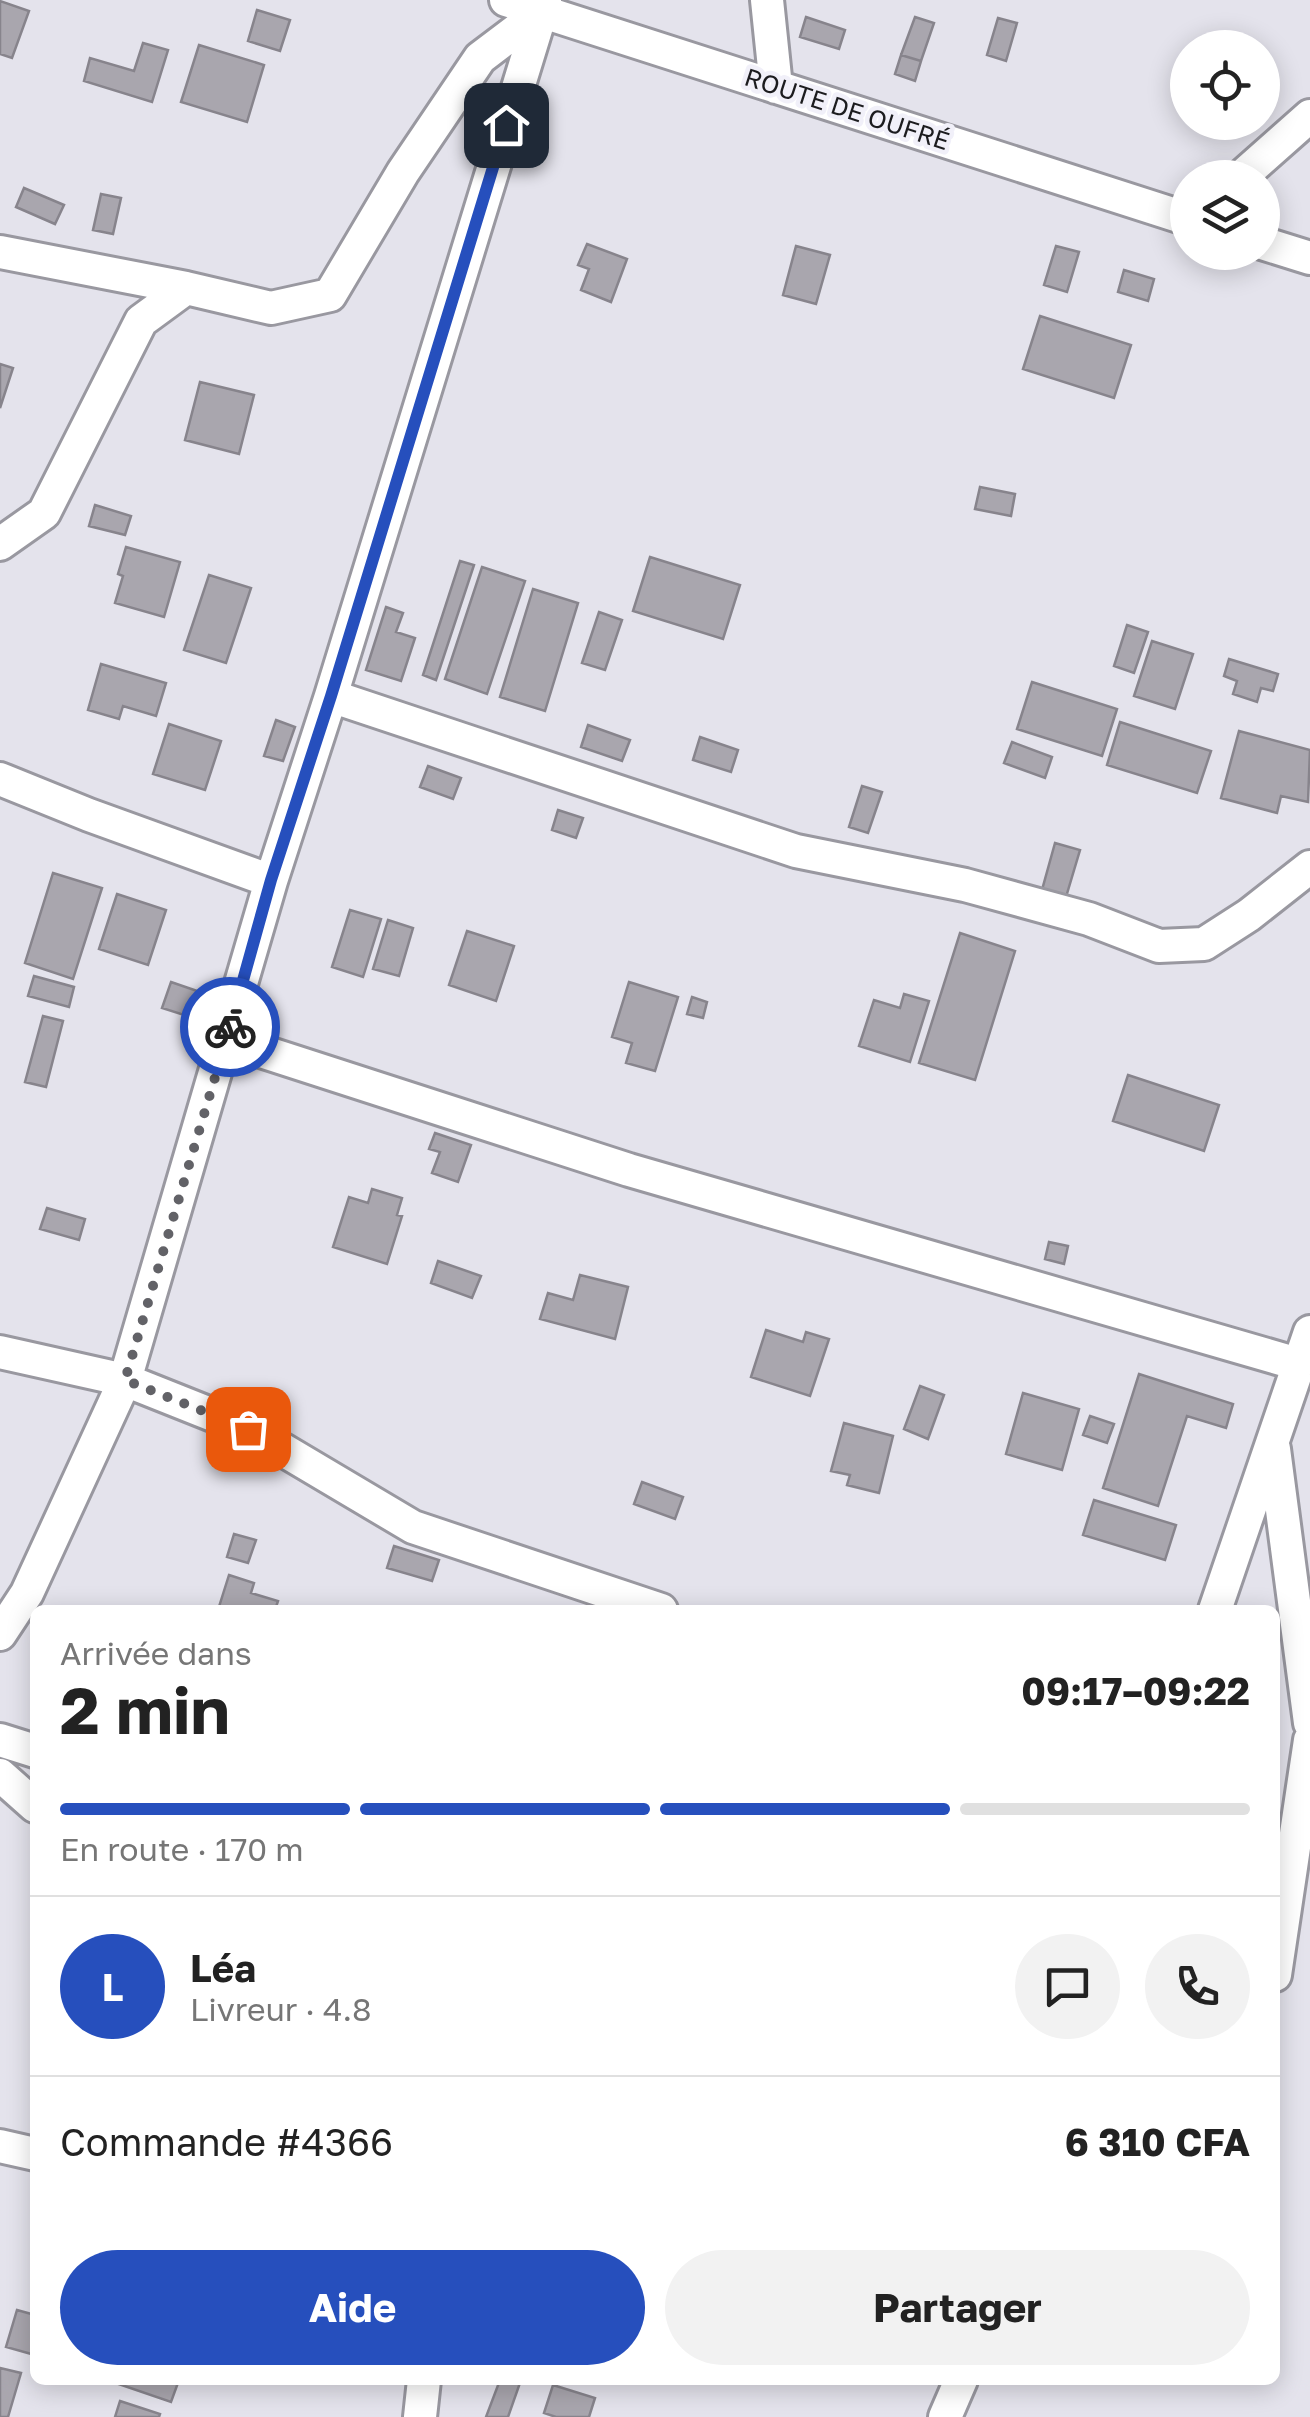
<!DOCTYPE html>
<html lang="fr">
<head>
<meta charset="utf-8">
<style>
  :root { --surface:#fff; --page:#f2f2f2; --text:#222; --muted:#767676; --line:#e0e0e0; --accent:#264fbd }
  body { margin:0; font-family:"Golos Text",sans-serif; background:var(--page); color:var(--text); height:100vh; display:flex; flex-direction:column; font-size:38px; white-space:nowrap }
  * { box-sizing:border-box; margin:0 }
  p { font-size:32px; color:var(--muted) }
  .icon { flex:none; width:55px; height:55px; fill:none; stroke:currentColor; stroke-width:2; stroke-linecap:round; stroke-linejoin:round }
  .map { position:relative; flex:1; overflow:hidden }
  .details { position:absolute; left:30px; top:1605px; width:1250px; height:780px; display:flex; flex-direction:column; background:var(--surface); border-radius:15px; box-shadow:0 5px 25px #0003 }
  .details>* { flex:none }
  .controls { position:absolute; left:1170px; top:30px; display:grid; gap:20px }
  .controls a { display:grid; place-items:center; width:110px; height:110px; border-radius:50%; background:var(--surface); box-shadow:0 5px 25px #0003; font-size:50px }
  .pin { position:absolute; display:grid; place-items:center; width:85px; height:85px; color:#fff; margin:-42px; border-radius:20px; box-shadow:0 5px 15px #0006 }
  .courier { position:absolute; display:grid; place-items:center; width:100px; height:100px; margin:-50px; border:8px solid #264fbd; border-radius:50%; background:#fff; color:#222; box-shadow:0 2px 12px #0007 }
  .overview em { font-style:normal; font-weight:700 }
  .overview div { display:flex; flex-direction:column-reverse }
  .overview { display:flex; align-items:center; justify-content:space-between; height:170px; padding:0 30px }
  h1 { font-size:65px; font-weight:700; line-height:75px }
  .bar { display:grid; grid-template-columns:repeat(4,1fr); gap:15px 10px; align-content:center; height:120px; padding:0 30px }
  .bar i { height:12px; border-radius:8px; background:var(--line) }
  .bar .active { background:var(--accent) }
  .bar p { grid-column:span 4 }
  .line { display:flex; align-items:center; gap:25px; padding:0 30px; border-top:2px solid var(--line) }
  .line div { flex:1 }
  .round { display:grid; place-items:center; flex:none; width:105px; height:105px; border-radius:52px; background:var(--page) }
  .primary-button { display:flex; gap:20px; margin-top:auto; padding:20px 30px }
  .primary-button a { flex:1; height:115px; border-radius:60px; background:var(--accent); color:#fff; font-size:40px; font-weight:700; line-height:115px; text-align:center }
  .primary-button a+a { background:var(--page); color:var(--text) }
  .map>svg:first-child { display:block }
  .building { fill:#a9a6ae; stroke:#87848c; stroke-width:2.5 }
  .lines { fill:none; stroke-linecap:round; stroke-linejoin:round }
  .street-casing { stroke:#9998a0; stroke-width:38 }
  .street { stroke:#fff; stroke-width:32 }
  .done { stroke:#626267; stroke-width:10; stroke-dasharray:0 18 }
  .route { stroke:#264fbd; stroke-width:12 }
  .labels { text-anchor:middle; stroke-width:9; stroke-linejoin:round; paint-order:stroke }
  .street-label { font-size:25px; fill:#1c1c1f; stroke:#f1f0f9 }
</style>
</head>
<body>
<div class="map">
<svg width="1310" height="2417" viewBox="0 0 1310 2417">
  <rect width="100%" height="100%" fill="#e4e3ec"/>
  <!-- building -->
  <path class="building" d="M0 1 29 11 12 58 0 54Z
    M257 10 290 20 280 51 248 41Z
    M806 17 845 30 839 49 800 37Z
    M915 17 934 23 921 61 901 55Z
    M998 18 1017 23 1006 61 987 55Z
    M143 43 168 50 152 102 84 81 90 58 134 71Z
    M199 45 264 65 247 122 181 102Z
    M901 55 921 61 915 81 895 74Z
    M24 188 64 205 55 224 16 207Z
    M101 194 121 198 113 234 93 230Z
    M587 244 627 259 611 302 581 290 589 269 578 265Z
    M796 246 830 255 816 304 783 295Z
    M1056 246 1079 252 1067 292 1044 285Z
    M1124 270 1154 279 1148 301 1118 292Z
    M1040 316 1131 345 1114 398 1023 369Z
    M0 364 13 368 0 408Z
    M200 382 254 395 239 454 185 440Z
    M980 487 1015 494 1011 516 975 509Z
    M95 505 131 516 125 535 89 526Z
    M126 547 180 562 164 617 115 603 123 576 118 574Z
    M650 557 740 585 723 639 633 611Z
    M460 561 474 565 436 680 423 675Z
    M482 567 525 581 487 694 445 679Z
    M209 575 251 588 226 663 184 650Z
    M533 589 578 603 545 711 500 697Z
    M386 607 403 613 396 632 415 638 401 681 366 670Z
    M599 612 622 620 605 670 582 663Z
    M1127 625 1148 632 1134 673 1114 666Z
    M1152 641 1193 654 1175 709 1134 696Z
    M1229 659 1278 674 1273 691 1261 688 1257 702 1233 694 1237 681 1224 676Z
    M101 664 166 683 156 716 123 706 119 719 88 710Z
    M1032 682 1117 709 1102 756 1017 729Z
    M276 720 295 727 283 761 264 756Z
    M1120 722 1211 751 1197 793 1107 765Z
    M169 724 221 741 205 790 153 774Z
    M588 725 630 740 622 761 581 747Z
    M1239 731 1310 750 1308 802 1281 796 1277 813 1221 798Z
    M700 737 738 750 731 772 693 760Z
    M1012 742 1052 757 1045 778 1004 763Z
    M428 766 461 778 453 799 420 787Z
    M862 786 882 792 868 833 849 827Z
    M558 810 583 818 576 838 552 830Z
    M1055 843 1080 850 1066 897 1042 890Z
    M53 873 102 888 73 979 25 963Z
    M117 894 166 910 148 965 99 949Z
    M350 910 381 919 363 977 332 967Z
    M388 920 413 928 399 976 373 969Z
    M467 931 514 946 496 1001 449 985Z
    M960 933 1015 951 975 1080 919 1063Z
    M34 976 74 987 69 1007 28 996Z
    M171 982 209 995 200 1020 162 1008Z
    M629 982 678 997 655 1071 626 1063 632 1043 612 1037Z
    M904 994 929 1001 910 1062 859 1046 874 1000 900 1008Z
    M692 997 707 1002 703 1018 687 1014Z
    M43 1016 63 1021 46 1087 25 1082Z
    M1128 1075 1219 1105 1204 1151 1113 1121Z
    M435 1133 471 1145 458 1182 432 1173 440 1152 429 1149Z
    M372 1189 402 1198 397 1215 402 1216 387 1264 333 1247 349 1197 368 1203Z
    M47 1208 85 1219 79 1240 40 1229Z
    M1049 1242 1068 1246 1064 1264 1045 1259Z
    M438 1261 481 1276 472 1298 431 1283Z
    M580 1275 628 1287 615 1339 540 1319 548 1293 573 1300Z
    M766 1330 803 1342 806 1332 829 1339 810 1396 751 1377Z
    M1139 1374 1233 1404 1226 1428 1187 1416 1158 1506 1103 1488Z
    M920 1386 944 1395 928 1439 904 1429Z
    M1023 1393 1079 1409 1062 1470 1006 1454Z
    M1090 1416 1114 1424 1107 1443 1083 1435Z
    M844 1423 893 1436 879 1493 847 1485 850 1475 831 1471Z
    M642 1482 683 1497 675 1519 634 1504Z
    M1094 1500 1176 1525 1165 1560 1083 1535Z
    M234 1534 256 1540 248 1563 227 1557Z
    M394 1546 439 1560 432 1581 387 1568Z
    M229 1575 254 1583 251 1593 278 1601 275 1610H218Z
    M17 2310 35 2315V2355L6 2347Z
    M0 2368 21 2373 8 2417H0Z
    M107 2380H179L171 2402Z
    M500 2380H521L508 2417H486Z
    M553 2385 595 2398 589 2417H556L544 2413Z
    M120 2401 160 2414 159 2417H115Z"/>
  <g class="lines">
    <!-- street casing -->
    <g class="street-casing">
      <path id="street" d="M506 0 1188 219
        M767 0 776 87
        M1240 178 1310 116
        M1262 243 1310 258
        M0 252 186 288
        M0 544 44 513 141 321 186 288 271 308 330 295 403 172 480 58 542 11
        M331 696 796 851 965 885 1089 919 1159 946 1204 944 1249 915 1310 867
        M0 779 89 815 271 881
        M227 1040 629 1170 1298 1364
        M0 1352 125 1380 248 1429 413 1527 661 1610
        M1274 1449 1310 1723
        M1215 1610 1310 1332
        M0 1634 27 1593 125 1380 271 881 331 696 545 0
        M0 1740 35 1751
        M0 1775 35 1806
        M1275 1975 1310 1740
        M0 2146 35 2154
        M420 2417 424 2380
        M945 2417 961 2380"/>
    </g>
    <!-- street -->
    <use href="#street" class="street"/>
  </g>
  <g class="lines">
    <!-- done -->
    <path class="done" d="M230 1027 125 1380 248 1429"/>
    <!-- route -->
    <path class="route" d="M230 1027 271 880 331 696 506 125"/>
  </g>
  <g class="labels">
    <!-- street labels -->
    <g class="street-label">
      <text transform="translate(847 109) rotate(18)" y="9">ROUTE DE OUFRÉ</text>
    </g>
  </g>
</svg>
<div class="controls">
<a><svg class="icon" aria-label="locate" viewBox="0 0 24 24"><circle cx="12" cy="12" r="6"/><path d="M12 2v4M12 18v4M2 12h4M18 12h4"/></svg></a>
<a><svg class="icon" aria-label="layers" viewBox="0 0 24 24"><path d="M12 4l9 5-9 5-9-5zM3 14l9 5 9-5"/></svg></a>
</div>
<div class="pin" style="left:248px;top:1429px;background:#ea580c"><svg class="icon" aria-label="bag" viewBox="0 0 24 24"><path d="M5 8h14l-1 12H6zM9 8a3 3 0 0 1 6 0"/></svg></div>
<div class="pin" style="left:506px;top:125px;background:#1f2937"><svg class="icon" aria-label="home" viewBox="0 0 24 24"><path d="M3 11l9-7 9 7M6 9v11h12V9"/></svg></div>
<div class="courier" style="left:230px;top:1027px"><svg class="icon" aria-label="bike" viewBox="0 0 24 24"><circle cx="6" cy="16" r="4"/><circle cx="18" cy="16" r="4"/><path d="M6 16l4-8h5l3 8M10 8l3 8H6M13 5h3"/></svg></div>
<section class="details">
<div class="overview"><div><h1>2 min</h1><p>Arrivée dans</p></div><em>09:17–09:22</em></div>
<div class="bar"><i class="active"></i><i class="active"></i><i class="active"></i><i></i><p>En route · 170 m</p></div>
<div class="line" style="height:180px"><b class="round" style="background:var(--accent);color:#fff">L</b><div><b>Léa</b><p>Livreur · 4.8</p></div><a class="round"><svg class="icon" aria-label="chat" viewBox="0 0 24 24"><path d="M4 5h16v11H9l-5 4z"/></svg></a><a class="round"><svg class="icon" aria-label="phone" viewBox="0 0 24 24"><path d="M5 4h4l2 5-3 2q2 4 5 5l2-3 5 2v4C11 20 4 13 5 4z"/></svg></a></div>
<div class="line" style="height:130px"><div>Commande #4366</div><b>6 310 CFA</b></div>
<div class="primary-button"><a>Aide</a><a>Partager</a></div>
</section>
</div>
</body>
</html>
